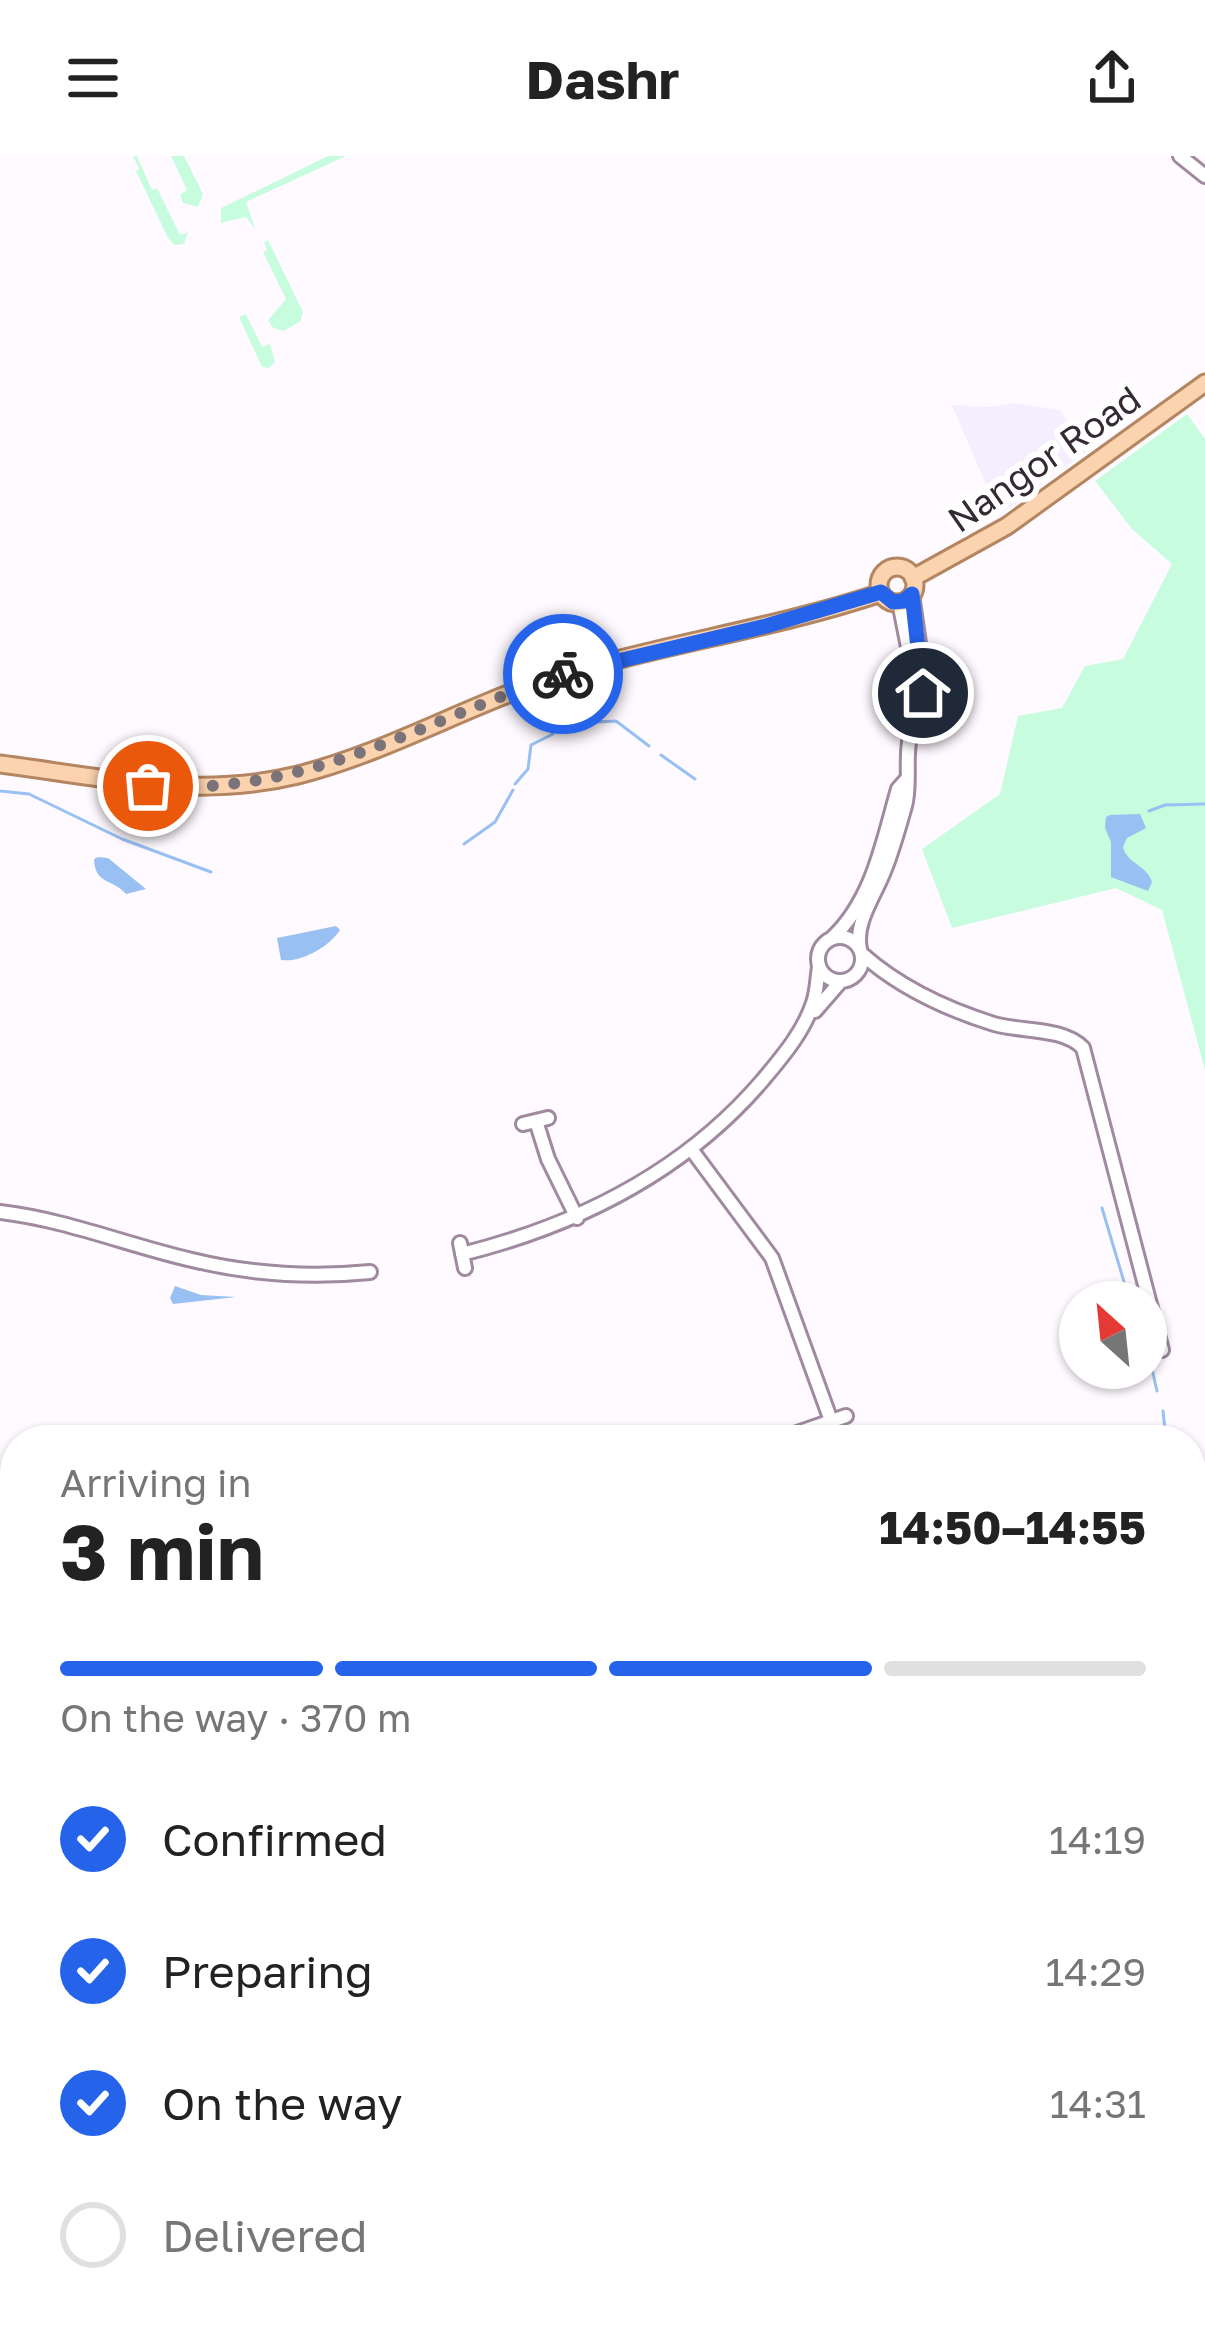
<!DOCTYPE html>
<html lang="en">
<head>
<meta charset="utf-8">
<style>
  :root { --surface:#fff; --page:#f2f2f2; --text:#222; --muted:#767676; --line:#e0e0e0; --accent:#2563eb }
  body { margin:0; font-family:"Golos Text",sans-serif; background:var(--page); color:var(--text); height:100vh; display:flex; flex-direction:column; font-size:45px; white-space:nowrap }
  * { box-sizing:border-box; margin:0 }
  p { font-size:39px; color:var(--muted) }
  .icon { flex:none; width:66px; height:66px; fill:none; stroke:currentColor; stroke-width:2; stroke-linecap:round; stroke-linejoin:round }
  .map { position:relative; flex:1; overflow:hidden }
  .drawer { position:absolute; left:0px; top:1269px; width:1206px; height:903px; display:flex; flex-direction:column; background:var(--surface); border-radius:48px 48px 0 0; box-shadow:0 3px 9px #0004 }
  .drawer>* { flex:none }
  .needle { width:78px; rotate:333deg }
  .controls { position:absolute; left:1059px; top:1125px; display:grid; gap:24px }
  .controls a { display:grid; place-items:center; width:108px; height:108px; border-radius:50%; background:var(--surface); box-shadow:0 3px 9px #0004; font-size:60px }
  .pin { position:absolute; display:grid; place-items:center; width:102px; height:102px; color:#fff; margin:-51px; border:6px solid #fff; border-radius:50%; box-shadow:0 3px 12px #0007 }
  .courier { position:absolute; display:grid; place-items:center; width:120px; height:120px; margin:-60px; border:9px solid #2563eb; border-radius:50%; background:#fff; color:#222; box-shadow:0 3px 15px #0007 }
  .head em { font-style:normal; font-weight:700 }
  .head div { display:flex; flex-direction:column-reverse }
  .head { display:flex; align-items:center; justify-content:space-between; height:204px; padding:0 60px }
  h1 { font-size:78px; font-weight:700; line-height:90px }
  .bar { display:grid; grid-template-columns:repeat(4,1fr); gap:18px 12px; align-content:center; height:144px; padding:0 60px }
  .bar i { height:15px; border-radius:9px; background:var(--line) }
  .bar .on { background:var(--accent) }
  .bar p { grid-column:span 4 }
  ol { padding:0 60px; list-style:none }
  li { display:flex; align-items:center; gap:36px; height:132px }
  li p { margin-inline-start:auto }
  li .icon { padding:12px; border-radius:50%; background:var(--accent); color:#fff; stroke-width:4 }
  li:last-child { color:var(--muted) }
  li i { width:66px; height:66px; border:6px solid var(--line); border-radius:50% }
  header { display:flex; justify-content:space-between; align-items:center; height:156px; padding:0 60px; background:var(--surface); font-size:54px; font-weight:700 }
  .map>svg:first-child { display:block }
  .commercial { fill:#f5eeff }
  .education { fill:#fdedf0 }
  .green { fill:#c7fcdf }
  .water { fill:#99c0f2 }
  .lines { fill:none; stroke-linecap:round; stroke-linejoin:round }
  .stream { stroke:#99c0f2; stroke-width:3 }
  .minor-casing { stroke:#a08aa0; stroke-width:18 }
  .major-casing { stroke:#b38661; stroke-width:21 }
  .minor { stroke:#fff; stroke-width:12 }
  .major { stroke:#fbd4af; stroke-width:15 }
  .done { stroke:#7a737a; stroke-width:12; stroke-dasharray:0 21.6 }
  .route { stroke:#2563eb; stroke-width:15 }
  .labels { text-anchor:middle; stroke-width:12; stroke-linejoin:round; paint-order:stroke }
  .street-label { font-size:36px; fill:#332a33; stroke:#fff }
</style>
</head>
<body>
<header><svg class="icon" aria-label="menu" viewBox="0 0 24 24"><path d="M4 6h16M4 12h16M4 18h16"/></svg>Dashr<svg class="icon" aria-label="share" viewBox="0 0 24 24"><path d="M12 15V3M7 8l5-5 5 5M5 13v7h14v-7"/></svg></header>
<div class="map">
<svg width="1205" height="2171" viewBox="0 0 1205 2171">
  <rect width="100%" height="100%" fill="#fffaff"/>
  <!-- commercial -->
  <path class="commercial" d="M1014 247 1060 254 1088 294 999 359 952 249 990 251Z"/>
  <!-- education -->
  <path class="education" d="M15 1728V1958H0V1735Z"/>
  <!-- green -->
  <path class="green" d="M133 0H137L152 34 157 32 180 79 188 76 184 88 174 89 168 82 136 15 139 13Z
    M171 0H184L203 38 198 51 183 47 180 39 187 34Z
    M328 0H346L246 46 255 73 246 61 221 67V52Z
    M268 84 303 156 300 166 283 175 272 171 268 164 286 143 263 96 267 94 264 86Z
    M246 158 262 191 270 188 275 206 269 212 262 211 239 161Z
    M1187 258 1205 283V914L1162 754 1116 732 952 772 922 693 1000 638 1018 560 1062 552 1085 510 1123 503 1172 408 1132 373 1095 325Z
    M0 1538 15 1587V1711L0 1717Z"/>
  <!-- water -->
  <path class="water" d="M1140 658 1146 672 1127 682 1123 691C1127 708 1147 709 1152 726L1148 735 1111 721V686L1105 672 1106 661 1110 659Z
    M98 701 108 702 146 733 126 738C112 722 95 729 94 703Z
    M336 770 340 774C329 791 301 807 281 804L277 782Z
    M175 1130 201 1139 236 1141 173 1148 170 1142Z"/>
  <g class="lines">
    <!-- stream -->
    <path class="stream" d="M566 572 575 567 616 565 649 590
      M661 599 695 623
      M515 628 528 613 531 589 553 578
      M0 635 29 638 122 683 211 716
      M1149 655 1165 649 1205 648
      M464 688 495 666 513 634
      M1102 1052 1130 1146
      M1150 1204 1157 1235
      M1159 1284 1165 1274 1163 1255"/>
    <!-- minor casing -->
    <g class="minor-casing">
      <path id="minor" d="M1180 0 1205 20
        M899 446 910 501 908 559 914 567
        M818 803a22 22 0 1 1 44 0a22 22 0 1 1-44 0Z
        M832 782C873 744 883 684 898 633L905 625
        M860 793C854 766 876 738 885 713 893 693 899 671 905 650 913 623 899 582 921 560L922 508 912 438
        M862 798C899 831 946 853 994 868 1021 876 1063 871 1083 892L1162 1194
        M815 855 841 825
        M536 965 548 1003 577 1062
        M523 968 548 962
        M691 993 772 1102 838 1284
        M0 1056C67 1064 127 1089 192 1104 250 1118 310 1122 370 1116
        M460 1087 465 1112
        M462 1098C578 1069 683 1017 762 925 782 901 803 877 813 847 817 836 817 823 819 811
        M777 1284 846 1260
        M0 1471 15 1477
        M1191 1510 1205 1511"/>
    </g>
    <!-- major casing -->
    <g class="major-casing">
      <path id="major" d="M879 429a18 18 0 1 1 36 0a18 18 0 1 1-36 0Z
        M913 422 1007 370 1205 227
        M0 608C102 621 196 644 298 619 393 595 478 543 572 516 674 486 780 471 881 437"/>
    </g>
    <!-- minor -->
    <use href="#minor" class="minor"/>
    <!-- major -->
    <use href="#major" class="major"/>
  </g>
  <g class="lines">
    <!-- done -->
    <path class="done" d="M148 630C311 640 416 567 563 518"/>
    <!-- route -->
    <path class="route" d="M563 518 766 470 881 436 893 446 904 445 912 438 923 537"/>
  </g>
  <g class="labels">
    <!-- street labels -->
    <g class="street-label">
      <text transform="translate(1044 303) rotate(-35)" y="13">Nangor Road</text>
    </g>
  </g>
</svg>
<div class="controls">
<a><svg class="needle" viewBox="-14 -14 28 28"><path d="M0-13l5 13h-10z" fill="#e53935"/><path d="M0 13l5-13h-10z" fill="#767676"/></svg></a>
</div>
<div class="pin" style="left:148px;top:630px;background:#ea580c"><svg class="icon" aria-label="bag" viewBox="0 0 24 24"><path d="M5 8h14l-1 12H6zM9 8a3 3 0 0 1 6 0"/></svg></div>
<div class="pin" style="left:923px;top:537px;background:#1f2937"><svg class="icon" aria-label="home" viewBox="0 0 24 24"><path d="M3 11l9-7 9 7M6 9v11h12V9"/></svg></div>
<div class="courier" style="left:563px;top:518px"><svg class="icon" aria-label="bike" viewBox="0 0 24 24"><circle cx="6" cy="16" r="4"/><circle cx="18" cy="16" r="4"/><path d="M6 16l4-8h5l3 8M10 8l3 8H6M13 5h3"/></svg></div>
<section class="drawer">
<div class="head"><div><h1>3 min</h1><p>Arriving in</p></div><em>14:50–14:55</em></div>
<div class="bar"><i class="on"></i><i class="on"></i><i class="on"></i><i></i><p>On the way · 370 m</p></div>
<ol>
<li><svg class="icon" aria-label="check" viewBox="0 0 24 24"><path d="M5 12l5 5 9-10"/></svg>Confirmed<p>14:19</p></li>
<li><svg class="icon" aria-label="check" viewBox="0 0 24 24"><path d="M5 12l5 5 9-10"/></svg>Preparing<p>14:29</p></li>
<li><svg class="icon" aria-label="check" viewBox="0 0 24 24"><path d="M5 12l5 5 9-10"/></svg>On the way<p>14:31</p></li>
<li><i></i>Delivered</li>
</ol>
</section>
</div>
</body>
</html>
